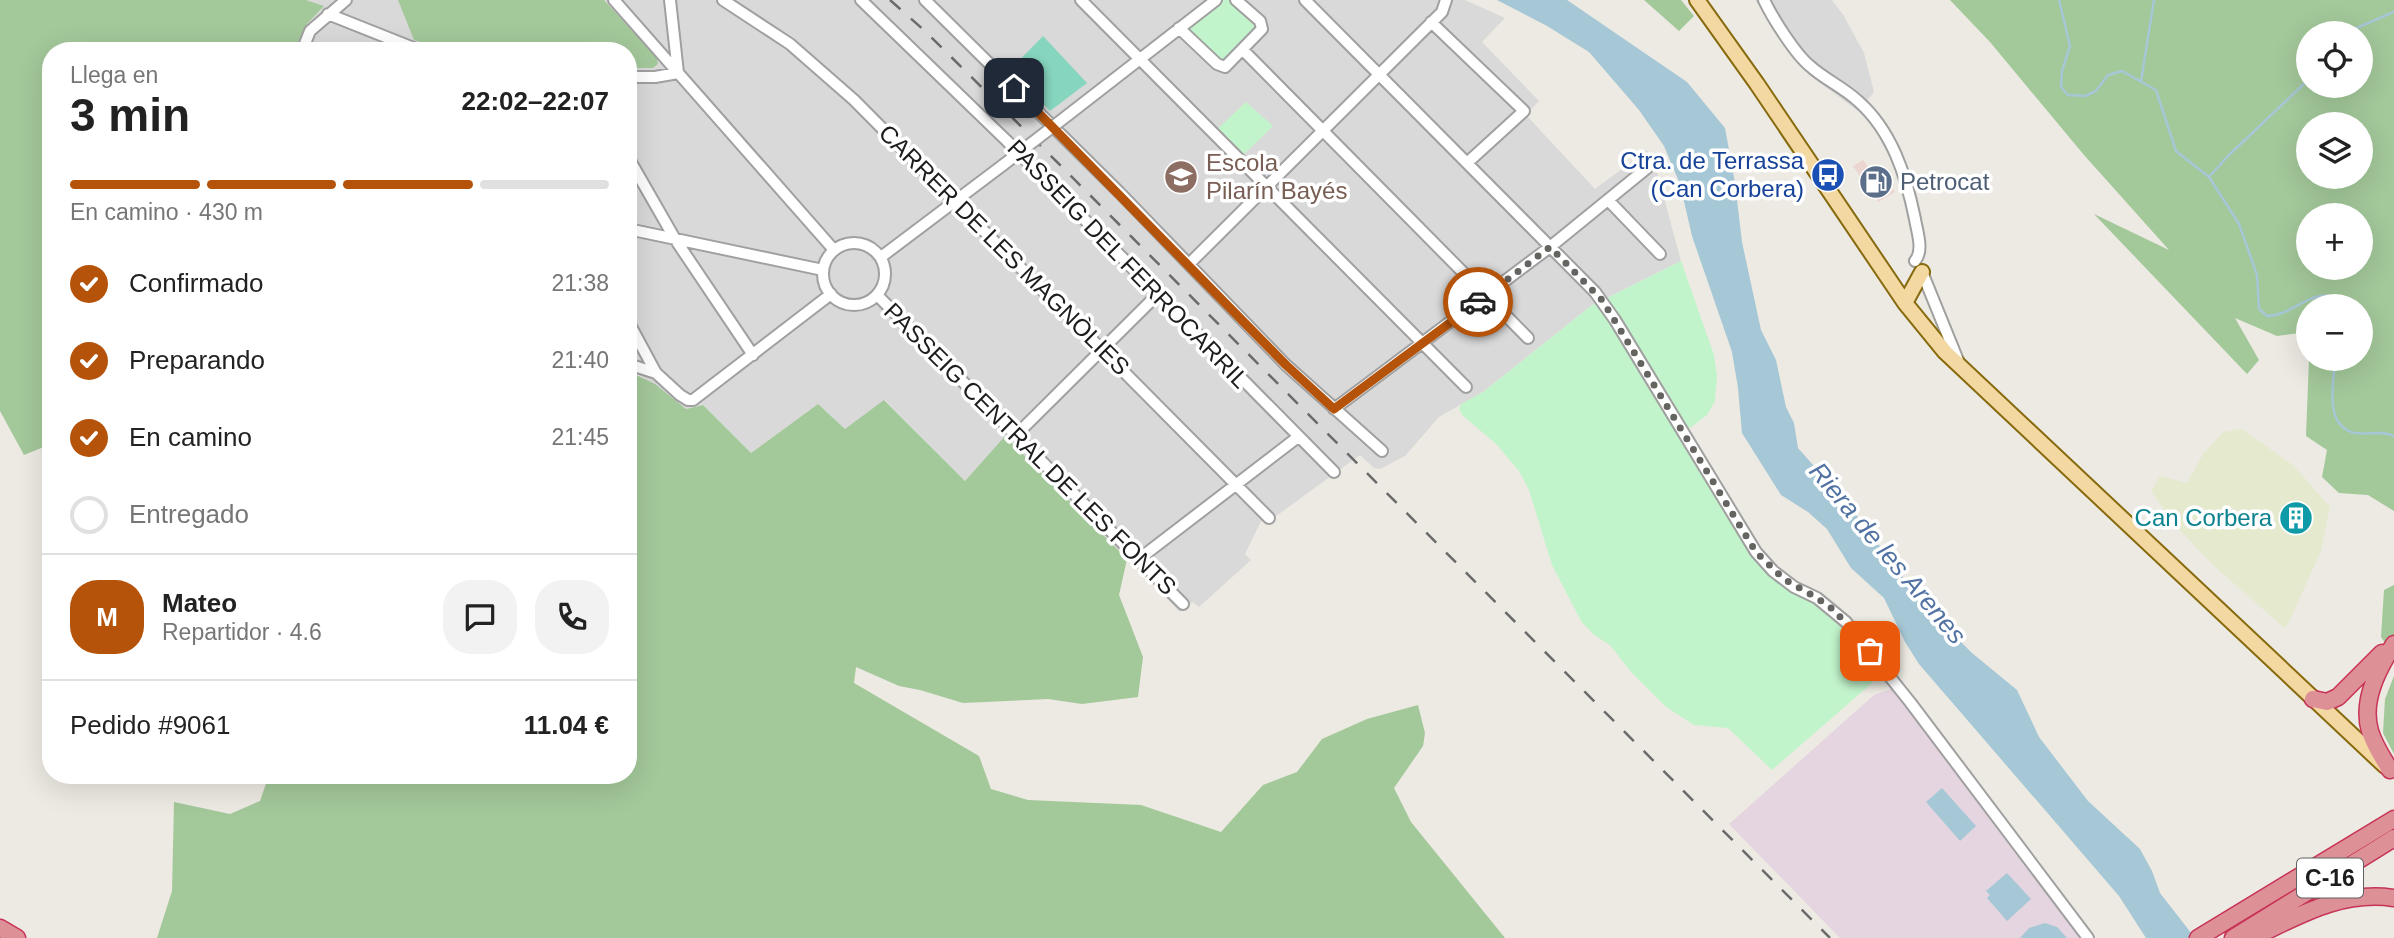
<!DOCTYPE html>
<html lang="es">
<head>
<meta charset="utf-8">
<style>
  :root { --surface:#fff; --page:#f2f2f2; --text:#222; --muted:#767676; --line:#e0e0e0; --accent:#b45309 }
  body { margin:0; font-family:Helvetica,sans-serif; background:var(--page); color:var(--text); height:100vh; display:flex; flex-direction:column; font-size:26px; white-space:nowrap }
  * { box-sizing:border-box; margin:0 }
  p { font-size:23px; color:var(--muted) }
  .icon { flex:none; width:38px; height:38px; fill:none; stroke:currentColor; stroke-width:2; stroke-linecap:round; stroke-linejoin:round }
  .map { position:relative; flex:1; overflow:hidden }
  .side { position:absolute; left:42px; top:42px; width:595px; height:742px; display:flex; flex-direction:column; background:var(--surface); border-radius:28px; box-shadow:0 7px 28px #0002 }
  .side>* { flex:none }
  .controls { position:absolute; left:2296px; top:21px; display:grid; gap:14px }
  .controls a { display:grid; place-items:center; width:77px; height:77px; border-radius:50%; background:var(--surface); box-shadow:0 7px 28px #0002; font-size:35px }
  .pin { position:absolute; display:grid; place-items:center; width:60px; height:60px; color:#fff; margin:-30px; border-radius:14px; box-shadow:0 4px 10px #0006 }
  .courier { position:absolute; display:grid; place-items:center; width:70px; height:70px; margin:-35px; border:5px solid #b45309; border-radius:50%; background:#fff; color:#222; box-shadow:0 2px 9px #0007 }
  .summary em { font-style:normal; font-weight:800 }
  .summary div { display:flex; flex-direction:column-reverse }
  .summary { display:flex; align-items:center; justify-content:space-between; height:119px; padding:0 28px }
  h1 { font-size:46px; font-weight:800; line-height:52px }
  .bar { display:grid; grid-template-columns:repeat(4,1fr); gap:10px 7px; align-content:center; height:84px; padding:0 28px }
  .bar i { height:9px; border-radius:5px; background:var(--line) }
  .bar .selected { background:var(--accent) }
  .bar p { grid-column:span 4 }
  .line { display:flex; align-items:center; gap:18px; padding:0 28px; border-top:2px solid var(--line) }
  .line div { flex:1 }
  .round { display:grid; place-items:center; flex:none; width:74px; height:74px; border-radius:28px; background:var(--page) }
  ol { padding:0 28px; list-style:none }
  li { display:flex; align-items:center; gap:21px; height:77px }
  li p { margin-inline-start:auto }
  li .icon { padding:7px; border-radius:50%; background:var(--accent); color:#fff; stroke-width:4 }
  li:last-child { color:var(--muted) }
  li i { width:38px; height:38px; border:4px solid var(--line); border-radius:50% }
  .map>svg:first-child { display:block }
  .residential { fill:#dad9d9 }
  .commercial { fill:#ecd6d2 }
  .industrial { fill:#e5d5e0 }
  .farmland { fill:#e5eacf }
  .forest { fill:#a3c89a; fill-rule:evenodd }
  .park { fill:#c2f4cb }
  .pitch { fill:#86d5be }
  .water { fill:#a6c7d6 }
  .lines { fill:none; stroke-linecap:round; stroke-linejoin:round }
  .stream { stroke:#a6c7d6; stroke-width:2.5 }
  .minor-casing { stroke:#a0a0a0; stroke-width:14 }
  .major-casing { stroke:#876a0d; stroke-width:18 }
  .highway-casing { stroke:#c73357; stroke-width:19 }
  .minor { stroke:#fff; stroke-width:10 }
  .major { stroke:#f3d8a1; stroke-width:14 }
  .highway { stroke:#de9097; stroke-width:16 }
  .rail { stroke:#6a6a6a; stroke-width:2.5; stroke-dasharray:14 14; stroke-linecap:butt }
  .minor-bridge-casing { stroke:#a0a0a0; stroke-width:14; stroke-linecap:butt }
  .minor-bridge { stroke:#fff; stroke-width:10 }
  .done { stroke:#656461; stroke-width:7; stroke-dasharray:0 12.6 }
  .route { stroke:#b45309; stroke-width:9 }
  .labels { text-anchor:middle; stroke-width:7; stroke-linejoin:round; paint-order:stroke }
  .shield { fill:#fff; stroke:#606060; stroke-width:2 }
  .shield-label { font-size:23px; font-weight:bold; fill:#1c1c1c }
  .transit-label { font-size:24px; fill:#164399; stroke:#fff; text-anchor:end }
  .education-label { font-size:24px; fill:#785e54; stroke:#fff; text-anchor:start }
  .service-label { font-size:24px; fill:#4e5e75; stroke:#fff; text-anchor:start }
  .street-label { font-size:24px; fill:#1c1c1c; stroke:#fff }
  .culture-label { font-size:24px; fill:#0d838f; stroke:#fff; text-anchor:end }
  .water-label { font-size:26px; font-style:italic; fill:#5172a2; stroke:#fff }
</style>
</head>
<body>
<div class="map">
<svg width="2394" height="938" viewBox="0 0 2394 938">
  <rect width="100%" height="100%" fill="#eceae2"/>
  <!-- residential -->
  <path class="residential" d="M306 0H1465L1505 18 1482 42 1539 101 1526 115 1595 189 1647 150 1657 172 1681 261 1591 306 1483 392 1439 417 1405 456 1380 469 1374 468 1360 455 1268 522 1261 521 1245 554 1251 560 1199 607 1193 602 1180 612 1005 436 965 481 885 400 847 431 818 404 751 453 703 405 686 409 641 376 628 371V51H296L307 24 323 7Z
    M1755 0H1832L1844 16 1864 53 1874 92 1858 111 1812 77 1800 65Z"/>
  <!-- commercial -->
  <path class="commercial" d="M1863 160 1870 170 1877 166 1895 192 1878 202 1853 166Z"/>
  <!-- industrial -->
  <path class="industrial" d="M1891 689 1897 692 2083 938H1840L1729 824 1874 695Z"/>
  <!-- farmland -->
  <path class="farmland" d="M2242 429 2294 466 2330 507 2321 551 2288 624 2284 628 2211 563 2174 524 2151 491 2160 476 2187 483 2203 454 2223 432Z"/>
  <!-- forest -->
  <path class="forest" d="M0 0H306L324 6 307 24 296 51H51V444L24 455 0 411Z
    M398 0H604L657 58 658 64 653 68H628V51H446L414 40Z
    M1644 0H1681L1694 16 1679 31Z
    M1950 0H2394V511L2368 495 2339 493 2322 477 2327 450 2306 436 2309 359H2361V306H2308V332L2277 336 2235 318 2259 360 2247 374 2094 214 2169 250 2084 155 1990 42ZM2361 33V86H2308V33ZM2361 124V177H2308V124ZM2308 215H2361V268H2308Z
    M628 371 655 384 686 409 703 405 751 453 818 404 845 429 884 400 965 481 1005 436 1127 559 1119 595 1143 657 1138 697 1082 704 1048 699 963 703 920 690 899 686 856 667 854 683 979 756 991 789 1028 800 1141 805 1221 832 1263 785 1297 772 1322 739 1367 719 1418 705 1425 733 1423 746 1394 788 1411 822 1505 938H157L172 891 174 802 230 814 260 801 269 775H628Z
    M2394 585V656L2381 637 2384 590Z
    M2394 676V754L2383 733 2385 699Z"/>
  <!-- park -->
  <path class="park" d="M1216 0H1236L1262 25 1225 67 1179 28Z
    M1246 102 1273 126 1239 159 1213 133Z
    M1681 261 1714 355 1717 376 1715 401 1707 415 1678 437 1756 562 1782 585 1826 610 1841 623 1873 664 1875 677 1872 683 1772 770 1728 728 1694 725 1666 707 1631 672 1610 645 1594 635 1581 621 1552 565 1529 490 1519 471 1496 444 1462 415 1459 409 1461 404 1483 392 1591 306Z"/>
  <!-- pitch -->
  <path class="pitch" d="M1043 36 1087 83 1050 111 1010 70Z"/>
  <!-- water -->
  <path class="water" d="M1497 0H1567L1687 82 1725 128 1735 183 1742 242 1761 330 1776 360 1786 407 1794 423 1798 448 1851 508 1924 605 1972 653 2017 690 2039 737 2088 801 2140 849 2152 871 2160 893 2195 938H2146L2119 896 1919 664 1905 642 1884 598 1851 568 1827 529 1808 512 1781 495 1742 433 1738 388 1732 352 1692 236 1680 184 1664 146 1639 110 1589 52 1547 26Z
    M1942 788 1976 826 1960 841 1926 802Z
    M2007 873 2031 899 2007 921 1987 898 1990 895 1986 891Z
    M2045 923 2057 927 2067 938H2020L2029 928Z"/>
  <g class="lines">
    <!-- stream -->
    <path class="stream" d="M2059 0 2070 46 2062 71 2061 87 2068 95 2085 96 2096 91 2108 75 2122 71 2156 90 2176 151 2209 177 2239 224 2257 275 2259 309 2267 316C2293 316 2311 287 2339 298L2343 306
      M2345 33 2394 12
      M2141 81 2154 0
      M2209 177 2228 156 2308 80
      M2335 359C2334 382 2323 426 2355 433 2369 435 2380 430 2394 436"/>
    <!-- minor casing -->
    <g class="minor-casing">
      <path id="minor" d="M614 0 834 250
        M723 0 790 44 854 100 1269 518
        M861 0 1006 140 1334 472
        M925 0 1120 193 1286 365 1382 451
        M1081 0 1466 387
        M1305 0 1595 292 1615 320 1756 552 1773 571 1794 587 1817 598 1846 622 1910 702 2088 938
        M1764 0C1772 17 1795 54 1810 66 1824 79 1843 87 1858 101 1892 131 1906 175 1915 219 1917 232 1924 250 1915 261
        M328 14 421 51
        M1431 22 1524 111 1467 163
        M1179 28 1217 64 1225 67 1262 29 1260 21 1236 0
        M1243 50 1528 338
        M302 51 310 31 346 0
        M628 77H655L678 73 670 0
        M1068 115 1216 0
        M628 157 675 239 753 355
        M1609 201 1660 254
        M628 229 823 270
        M823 274a31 31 0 1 1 62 0a31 31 0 1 1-62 0Z
        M881 257 1003 165
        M1189 264 1442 12 1446 0
        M1922 272 1959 363
        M877 295 1183 604
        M628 321 656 373 680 395 688 400H693L831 294
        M628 364 656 373
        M1334 409 1550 247 1647 168
        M1016 435 1157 295
        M1139 559 1298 437"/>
    </g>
    <!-- major casing -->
    <g class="major-casing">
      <path id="major" d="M1697 0 1757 84 1905 303 1945 352 2385 766
        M1905 303 1922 272"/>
    </g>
    <!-- highway casing -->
    <g class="highway-casing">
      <path id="highway" d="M2313 699 2327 702 2338 697 2382 653
        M2390 770C2383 758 2374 745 2370 731 2361 701 2378 669 2394 644
        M0 928 17 938
        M2198 938 2394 819
        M2233 938 2394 838
        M2252 938C2298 916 2341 890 2394 898"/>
    </g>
    <!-- minor -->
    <use href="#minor" class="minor"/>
    <!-- major -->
    <use href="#major" class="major"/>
    <!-- highway -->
    <use href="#highway" class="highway"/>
    <!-- rail -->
    <path class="rail" d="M890 0 926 32 1056 161 1830 938"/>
    <!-- minor-bridge casing -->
    <g class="minor-bridge-casing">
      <path id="minor-bridge" d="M1003 165 1068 115"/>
    </g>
    <!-- minor-bridge -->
    <use href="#minor-bridge" class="minor-bridge"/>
  </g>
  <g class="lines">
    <!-- done -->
    <path class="done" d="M1478 302 1550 247 1602 300 1756 552 1784 579 1817 598 1834 610 1870 651"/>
    <!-- route -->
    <path class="route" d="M1014 88 1286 365 1334 409 1478 302"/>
  </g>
  <!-- icons -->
  <defs>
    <g id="bus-disc" transform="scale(1.75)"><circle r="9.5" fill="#1a4fb4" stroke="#fff"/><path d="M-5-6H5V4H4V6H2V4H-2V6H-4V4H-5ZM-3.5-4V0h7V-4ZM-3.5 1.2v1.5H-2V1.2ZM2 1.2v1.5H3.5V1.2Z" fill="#fff"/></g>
    <g id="school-disc" transform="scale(1.75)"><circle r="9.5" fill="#8d6e63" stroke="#fff"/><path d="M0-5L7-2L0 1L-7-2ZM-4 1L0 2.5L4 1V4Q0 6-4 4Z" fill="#fff"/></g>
    <g id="fuel-disc" transform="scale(1.75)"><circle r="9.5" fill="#5c6f8a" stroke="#fff"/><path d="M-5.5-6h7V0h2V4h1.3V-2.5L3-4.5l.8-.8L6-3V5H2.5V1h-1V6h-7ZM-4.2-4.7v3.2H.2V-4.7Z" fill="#fff"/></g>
    <g id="building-disc" transform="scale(1.75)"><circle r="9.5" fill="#0f9aa8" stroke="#fff"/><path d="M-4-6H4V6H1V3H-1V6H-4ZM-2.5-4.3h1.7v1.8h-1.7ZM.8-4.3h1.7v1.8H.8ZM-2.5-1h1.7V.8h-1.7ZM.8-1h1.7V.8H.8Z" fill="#fff"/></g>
  </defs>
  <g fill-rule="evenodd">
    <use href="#bus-disc" x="1828" y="175"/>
    <use href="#school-disc" x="1181" y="177"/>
    <use href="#fuel-disc" x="1876" y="182"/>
    <use href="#building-disc" x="2296" y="518"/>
  </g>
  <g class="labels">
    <!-- shield labels -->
    <rect class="shield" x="2297" y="858.5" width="66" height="39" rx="5"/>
    <g class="shield-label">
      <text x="2330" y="886">C-16</text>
    </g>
    <!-- transit labels -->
    <g class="transit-label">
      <text x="1804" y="169">Ctra. de Terrassa<tspan x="1804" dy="28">(Can Corbera)</tspan></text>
    </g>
    <!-- education labels -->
    <g class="education-label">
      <text x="1206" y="171">Escola<tspan x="1206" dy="28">Pilarín Bayés</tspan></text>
    </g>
    <!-- service labels -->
    <g class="service-label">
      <text x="1900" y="190">Petrocat</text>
    </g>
    <!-- street labels -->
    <g class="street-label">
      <text transform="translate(1004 250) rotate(45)" y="8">CARRER DE LES MAGNÒLIES</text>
      <text transform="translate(1128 264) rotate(46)" y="8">PASSEIG DEL FERROCARRIL</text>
      <text transform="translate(1030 449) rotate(45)" y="8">PASSEIG CENTRAL DE LES FONTS</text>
    </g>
    <!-- culture labels -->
    <g class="culture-label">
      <text x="2272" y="526">Can Corbera</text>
    </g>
    <!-- water labels -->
    <g class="water-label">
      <text transform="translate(1888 553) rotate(50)" y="9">Riera de les Arenes</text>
    </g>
  </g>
</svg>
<div class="controls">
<a><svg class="icon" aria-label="locate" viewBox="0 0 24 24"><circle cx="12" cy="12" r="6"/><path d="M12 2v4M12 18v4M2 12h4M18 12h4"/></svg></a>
<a><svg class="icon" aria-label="layers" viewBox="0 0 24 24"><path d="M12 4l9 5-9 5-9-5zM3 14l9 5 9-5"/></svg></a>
<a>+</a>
<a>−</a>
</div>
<div class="pin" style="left:1870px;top:651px;background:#ea580c"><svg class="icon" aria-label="bag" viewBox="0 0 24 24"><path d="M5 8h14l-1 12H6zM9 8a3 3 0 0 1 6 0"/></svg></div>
<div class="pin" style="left:1014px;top:88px;background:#1f2937"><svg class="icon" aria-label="home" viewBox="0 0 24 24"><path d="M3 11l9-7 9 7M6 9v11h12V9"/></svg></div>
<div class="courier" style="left:1478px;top:302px"><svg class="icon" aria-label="car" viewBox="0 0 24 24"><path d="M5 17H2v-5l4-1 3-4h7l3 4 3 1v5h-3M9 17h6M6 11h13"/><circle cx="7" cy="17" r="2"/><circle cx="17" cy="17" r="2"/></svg></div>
<section class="side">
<div class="summary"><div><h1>3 min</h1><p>Llega en</p></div><em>22:02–22:07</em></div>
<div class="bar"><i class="selected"></i><i class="selected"></i><i class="selected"></i><i></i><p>En camino · 430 m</p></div>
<ol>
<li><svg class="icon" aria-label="check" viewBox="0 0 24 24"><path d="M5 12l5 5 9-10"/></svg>Confirmado<p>21:38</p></li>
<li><svg class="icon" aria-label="check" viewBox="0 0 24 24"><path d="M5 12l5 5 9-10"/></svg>Preparando<p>21:40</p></li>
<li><svg class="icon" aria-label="check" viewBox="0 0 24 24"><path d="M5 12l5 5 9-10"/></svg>En camino<p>21:45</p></li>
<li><i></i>Entregado</li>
</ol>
<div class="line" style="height:126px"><b class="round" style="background:var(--accent);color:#fff">M</b><div><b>Mateo</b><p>Repartidor · 4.6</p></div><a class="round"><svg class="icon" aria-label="chat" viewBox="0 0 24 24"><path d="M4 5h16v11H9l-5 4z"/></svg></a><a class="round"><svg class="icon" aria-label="phone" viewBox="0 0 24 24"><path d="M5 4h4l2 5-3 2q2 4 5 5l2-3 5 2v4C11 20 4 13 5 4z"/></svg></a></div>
<div class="line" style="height:91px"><div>Pedido #9061</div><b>11.04 €</b></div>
</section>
</div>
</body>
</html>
